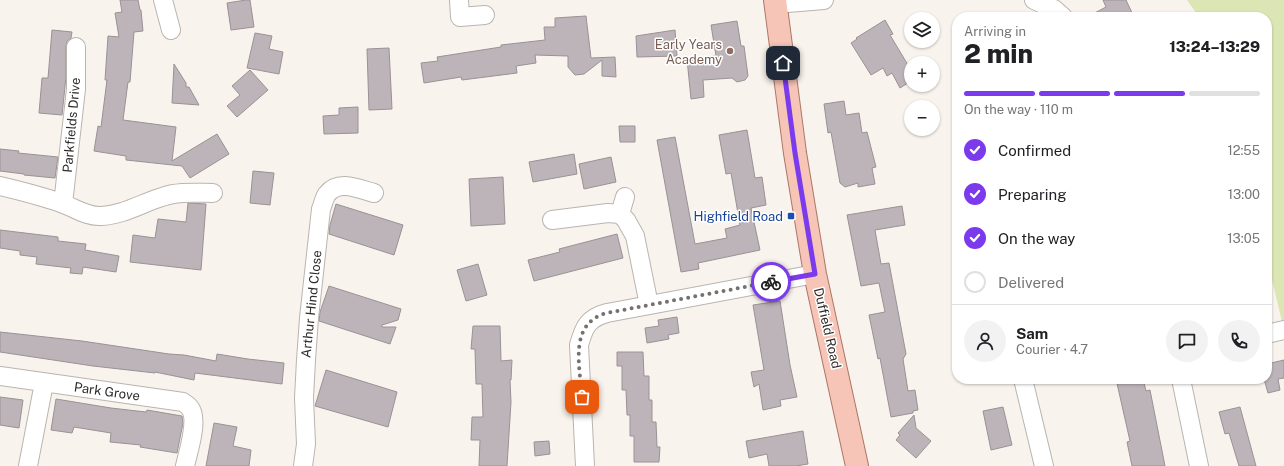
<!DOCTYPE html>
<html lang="en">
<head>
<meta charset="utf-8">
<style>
  :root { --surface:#fff; --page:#f2f2f2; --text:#202124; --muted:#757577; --line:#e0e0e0; --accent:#7c3aed }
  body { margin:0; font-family:"Public Sans",sans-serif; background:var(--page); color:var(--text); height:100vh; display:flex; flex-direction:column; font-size:15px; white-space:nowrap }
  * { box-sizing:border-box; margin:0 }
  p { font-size:13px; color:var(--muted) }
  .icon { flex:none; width:22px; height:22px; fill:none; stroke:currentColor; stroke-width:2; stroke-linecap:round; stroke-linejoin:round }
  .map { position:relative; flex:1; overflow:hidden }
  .side { position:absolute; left:952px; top:12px; width:320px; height:372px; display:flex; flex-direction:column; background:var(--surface); border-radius:16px; box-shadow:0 1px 3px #0004 }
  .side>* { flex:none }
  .buttons { position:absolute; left:904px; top:12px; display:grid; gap:8px }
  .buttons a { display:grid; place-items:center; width:36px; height:36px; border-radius:50%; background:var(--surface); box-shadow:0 1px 3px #0004; font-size:20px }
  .pin { position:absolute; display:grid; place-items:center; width:34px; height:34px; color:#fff; margin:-17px; border-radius:8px; box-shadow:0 2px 6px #0006 }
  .courier { position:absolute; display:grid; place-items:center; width:40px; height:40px; margin:-20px; border:3px solid #7c3aed; border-radius:50%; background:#fff; color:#222; box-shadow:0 1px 5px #0007 }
  .headline em { font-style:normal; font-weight:800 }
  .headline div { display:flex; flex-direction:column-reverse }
  .headline { display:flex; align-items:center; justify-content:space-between; height:68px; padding:0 12px }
  h1 { font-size:26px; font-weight:800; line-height:30px }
  .bar { display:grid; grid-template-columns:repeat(4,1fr); gap:6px 4px; align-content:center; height:48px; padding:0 12px }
  .bar i { height:5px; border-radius:3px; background:var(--line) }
  .bar .selected { background:var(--accent) }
  .bar p { grid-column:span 4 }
  .line { display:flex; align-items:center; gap:10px; padding:0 12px; border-top:1px solid var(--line) }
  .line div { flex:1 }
  .round { display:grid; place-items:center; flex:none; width:42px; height:42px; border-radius:21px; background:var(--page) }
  ol { padding:0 12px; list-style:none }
  li { display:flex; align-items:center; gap:12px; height:44px }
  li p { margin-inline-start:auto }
  li .icon { padding:4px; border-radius:50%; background:var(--accent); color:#fff; stroke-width:4 }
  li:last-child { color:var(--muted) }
  li i { width:22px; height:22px; border:2px solid var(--line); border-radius:50% }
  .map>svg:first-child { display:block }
  .green { fill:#dce6b5 }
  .building { fill:#bcb4b8; stroke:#999296 }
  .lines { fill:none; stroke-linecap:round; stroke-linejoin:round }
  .street-casing { stroke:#bab4af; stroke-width:20 }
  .primary-casing { stroke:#ac7666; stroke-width:24 }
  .street { stroke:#fff; stroke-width:18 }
  .primary { stroke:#f6c5b7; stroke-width:22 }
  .done { stroke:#74716e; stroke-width:4; stroke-dasharray:0 7.2 }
  .route { stroke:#7c3aed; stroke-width:5 }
  .education-dot { fill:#8d6e63; stroke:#fff; stroke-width:1.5 }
  .transit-dot { fill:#1a4fb4; stroke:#fff; stroke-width:1.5 }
  .labels { text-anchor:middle; stroke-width:3; stroke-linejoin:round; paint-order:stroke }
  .education-label { font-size:13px; fill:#785e54; stroke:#fff; text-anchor:end }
  .street-label { font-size:13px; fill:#2d2b29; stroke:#fff }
  .transit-label { font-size:13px; fill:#164399; stroke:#fff; text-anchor:end }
</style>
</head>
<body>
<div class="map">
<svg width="1284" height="466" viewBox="0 0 1284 466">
  <rect width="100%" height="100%" fill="#f9f3ed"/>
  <!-- green -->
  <path class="green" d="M1187 0H1284V326H1283L1267 259V17H1199Z"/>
  <!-- building -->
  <path class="building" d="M120 0H138L140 10H141L143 31 134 32 130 82H128L123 120 176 127 172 161 217 134 229 154 190 178 182 166 126 160V156L94 151 98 126 101 127 107 80H105L108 36 119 37 115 13 122 12Z
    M246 0H250L254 27 231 30 227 3Z
    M1103 0H1126L1134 17H1087L1106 7Z
    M586 16 591 58 615 57 616 77 602 76V60L584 74 575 75 568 67V56L535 55 536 63 516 66 517 73 462 80 461 77 424 83 421 63 438 61 437 57 501 47V45L545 40 544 27H555V18Z
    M885 20 893 34 890 35 911 70V81L900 88 892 73 887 76 883 68 871 75 851 43 857 39 856 38Z
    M737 21 741 46H744L748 76 745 80 737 82 732 78 703 80 704 97 691 99 687 59 716 56 711 25Z
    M52 30 72 32 71 38 67 41 66 47V77L62 115 39 113 42 78H48Z
    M675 30 677 56 637 57 636 36Z
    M255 33 272 36 269 49 283 52 279 74 247 68Z
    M389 48 392 109 369 110 367 49Z
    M174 64 186 83V87H189L199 105 172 103Z
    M250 70 268 90 237 117 227 106 240 95 232 86Z
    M844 101 846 115 859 113 862 133 867 132 876 167 872 168 875 184 858 187V183L845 187 840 183 831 132 828 133 824 104Z
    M358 107V133L324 134 323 116 339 115V108Z
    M619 126H635V142H620Z
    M747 130 755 178 762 177 766 205 751 208 760 250 698 263 699 269 681 272 657 140 675 137 695 244 727 238 725 229 740 225 731 173 726 174 719 135Z
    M0 149 19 151 18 153 58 157 55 178 24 175V174L0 171Z
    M574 154 577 174 533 182 529 162Z
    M611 157 616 182 584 189 579 164Z
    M253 171 274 173 270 205 250 203Z
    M503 177 505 224 471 226 469 179Z
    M188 203 206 204 201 270 130 262 133 235 155 238 158 219 186 222Z
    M336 204 403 225 394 255 329 234 330 225Z
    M902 206 905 225 875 230 881 264 889 263 906 354 903 359 908 391 915 390 918 410 913 411V413L891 417 880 358 878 359 869 315 885 312 879 283 861 286 847 215Z
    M0 230 58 237V241L86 244 85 250 119 256 116 272 83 267 82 274 70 273 71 268 36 264 37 257 20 255V251L0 248Z
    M617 234 623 258 534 281 528 260 560 252 559 249Z
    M478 264 487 295 466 301 457 270Z
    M329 286 401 309 398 320 382 325V327H396L390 344 319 321 320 312Z
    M780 301 790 365 797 397 780 400 781 406 763 410 759 384 754 387 751 372 764 370 753 305Z
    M677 317 679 333 668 335 669 339 647 343 645 328 659 326 658 320Z
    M473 326H500L501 361 512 360 511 380H510L511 402 507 466H479L480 440H471L472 417H483L482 384H476L475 349H471Z
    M0 332 82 341 169 354 184 355 216 361 217 354 248 359 284 363 282 384 195 373 194 380 155 372V373L93 366 0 352Z
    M617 352H643L644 376H649V400H652V422H656L657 447H660L659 462H634V436H630V415H627L626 390H622V366H617Z
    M1284 360V378L1278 379 1280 390 1268 393 1264 379H1267V364Z
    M326 370 397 392 388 427 315 406Z
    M1116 379H1143L1146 391 1150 390 1165 466H1132L1127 442 1130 441Z
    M0 397 23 400 19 428 0 425Z
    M56 399 111 408 146 412 147 410 182 416 183 423 177 453 140 447 141 445 110 442 111 433 74 427 72 433 51 430Z
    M1003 407 1012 445 991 450 983 411Z
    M1240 407 1256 466H1239L1229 433 1225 434 1219 412Z
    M914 415 916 428 931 441 916 458 896 440 900 435 898 433Z
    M214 423 237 427 233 446 251 450 249 466H206Z
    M803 431 808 464 796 466H769L767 454 749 458 746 441Z
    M549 441 550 454 535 456 534 442Z"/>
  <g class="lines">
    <!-- street casing -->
    <g class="street-casing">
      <path id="street" d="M163 0 171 30
        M459 0 460 17 485 15
        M1034 0 1054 9 1063 17
        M775 4 824 0
        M0 186C21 191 41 196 61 203 75 208 87 217 101 216 123 215 142 203 162 197 178 191 197 193 213 193
        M63 204 76 89V47
        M620 214 625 197
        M552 220 608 213 620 214 626 220 635 236 649 305
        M1267 334 1284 330
        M0 376 183 402C185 404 188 405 190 408 199 420 188 452 185 466
        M1023 379 1044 466
        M1181 379 1199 466
        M28 466 44 383
        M303 466 306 444 304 398 306 360 309 318 321 209C323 205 324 198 327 194 339 179 359 189 374 193
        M585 466 579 345C584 327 588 318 607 313L815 274"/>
    </g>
    <!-- primary casing -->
    <g class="primary-casing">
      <path id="primary" d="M775 0 795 153 815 274 857 466"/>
    </g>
    <!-- street -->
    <use href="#street" class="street"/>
    <!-- primary -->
    <use href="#primary" class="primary"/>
  </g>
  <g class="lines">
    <!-- done -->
    <path class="done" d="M582 397C580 367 568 323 607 313L771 282"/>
    <!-- route -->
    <path class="route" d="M771 282 815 274 795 153 783 63"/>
  </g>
  <!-- markers -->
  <circle class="education-dot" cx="730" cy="51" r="4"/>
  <rect class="transit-dot" x="787" y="212" width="8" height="8" rx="2"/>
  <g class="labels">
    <!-- education labels -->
    <g class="education-label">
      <text x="722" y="49">Early Years<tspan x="722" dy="15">Academy</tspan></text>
    </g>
    <!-- street labels -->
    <g class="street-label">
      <text transform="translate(71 125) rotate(-85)" y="5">Parkfields Drive</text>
      <text transform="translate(311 304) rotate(-84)" y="5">Arthur Hind Close</text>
      <text transform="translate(828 328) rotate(77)" y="5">Duffield Road</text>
      <text transform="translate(107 391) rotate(8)" y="5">Park Grove</text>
    </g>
    <!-- transit labels -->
    <g class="transit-label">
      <text x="783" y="221">Highfield Road</text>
    </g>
  </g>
</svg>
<div class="buttons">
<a><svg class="icon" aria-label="layers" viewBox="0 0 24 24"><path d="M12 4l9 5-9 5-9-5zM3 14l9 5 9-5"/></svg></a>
<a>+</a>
<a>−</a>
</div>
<div class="pin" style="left:582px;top:397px;background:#ea580c"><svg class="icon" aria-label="bag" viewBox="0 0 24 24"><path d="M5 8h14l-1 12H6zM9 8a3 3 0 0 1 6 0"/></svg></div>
<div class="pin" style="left:783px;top:63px;background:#1f2937"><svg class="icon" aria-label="home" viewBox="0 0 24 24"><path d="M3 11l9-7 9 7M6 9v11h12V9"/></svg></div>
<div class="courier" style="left:771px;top:282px"><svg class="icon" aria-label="bike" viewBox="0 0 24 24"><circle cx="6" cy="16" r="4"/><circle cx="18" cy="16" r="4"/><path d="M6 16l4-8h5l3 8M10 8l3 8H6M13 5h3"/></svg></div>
<section class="side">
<div class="headline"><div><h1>2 min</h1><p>Arriving in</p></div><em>13:24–13:29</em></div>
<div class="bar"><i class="selected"></i><i class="selected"></i><i class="selected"></i><i></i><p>On the way · 110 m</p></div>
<ol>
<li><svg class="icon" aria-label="check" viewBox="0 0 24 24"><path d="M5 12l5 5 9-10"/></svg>Confirmed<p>12:55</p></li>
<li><svg class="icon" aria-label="check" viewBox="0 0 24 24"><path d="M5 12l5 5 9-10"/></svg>Preparing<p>13:00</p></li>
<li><svg class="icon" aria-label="check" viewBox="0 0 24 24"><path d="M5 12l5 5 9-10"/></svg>On the way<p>13:05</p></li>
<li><i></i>Delivered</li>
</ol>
<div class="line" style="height:72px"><a class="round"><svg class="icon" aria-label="person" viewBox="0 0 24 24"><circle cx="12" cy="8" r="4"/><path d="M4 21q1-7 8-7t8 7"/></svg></a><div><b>Sam</b><p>Courier · 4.7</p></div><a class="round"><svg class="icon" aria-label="chat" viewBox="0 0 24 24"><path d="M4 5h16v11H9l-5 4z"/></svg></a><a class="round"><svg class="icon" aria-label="phone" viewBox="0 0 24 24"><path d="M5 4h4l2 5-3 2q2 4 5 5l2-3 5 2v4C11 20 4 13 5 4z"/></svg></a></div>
</section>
</div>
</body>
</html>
